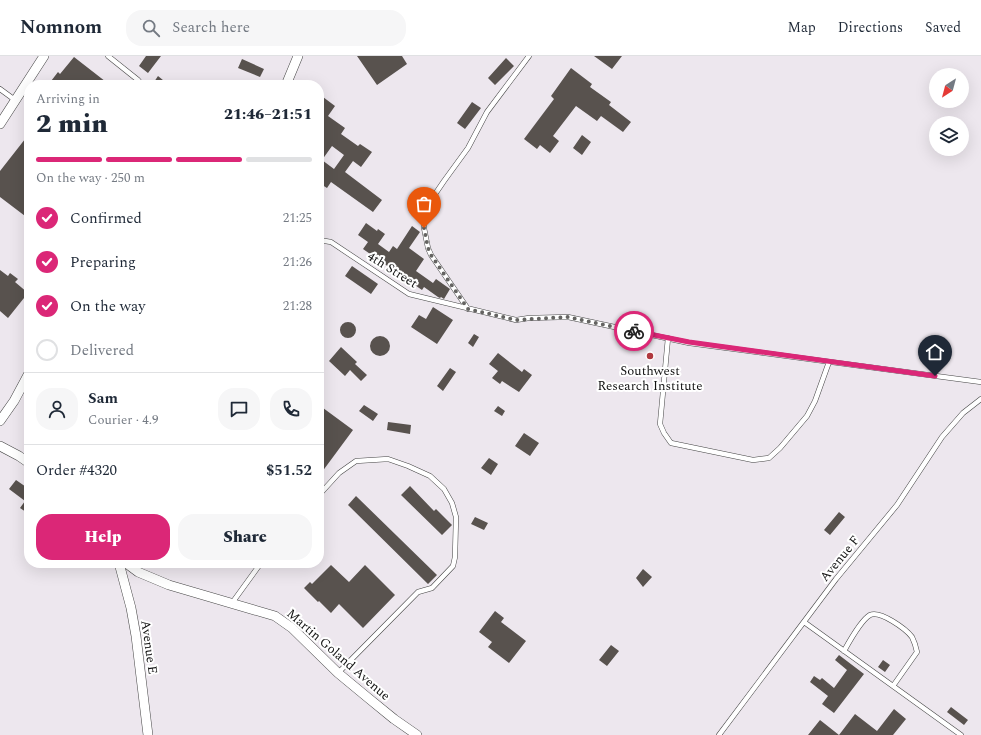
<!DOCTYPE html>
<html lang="en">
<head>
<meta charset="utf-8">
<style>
  :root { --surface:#fff; --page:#f6f6f7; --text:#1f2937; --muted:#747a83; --line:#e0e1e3; --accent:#db2777 }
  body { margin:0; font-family:Spectral,serif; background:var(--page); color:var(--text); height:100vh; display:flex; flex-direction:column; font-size:15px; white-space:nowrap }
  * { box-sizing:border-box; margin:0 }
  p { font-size:13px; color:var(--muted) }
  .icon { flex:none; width:22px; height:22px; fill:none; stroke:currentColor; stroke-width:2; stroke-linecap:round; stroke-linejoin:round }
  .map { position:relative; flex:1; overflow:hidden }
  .sheet { position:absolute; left:24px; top:24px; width:300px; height:488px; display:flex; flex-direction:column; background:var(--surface); border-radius:16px; box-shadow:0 4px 16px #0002 }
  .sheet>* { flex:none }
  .needle { width:26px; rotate:216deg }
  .buttons { position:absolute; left:929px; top:12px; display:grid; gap:8px }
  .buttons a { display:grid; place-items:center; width:40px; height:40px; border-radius:50%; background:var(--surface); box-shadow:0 4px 16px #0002; font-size:20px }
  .pin { position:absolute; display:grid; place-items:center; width:34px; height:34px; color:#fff; margin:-41px -17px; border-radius:50% 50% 50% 0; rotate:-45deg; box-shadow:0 0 4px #0007 }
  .pin .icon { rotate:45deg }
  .courier { position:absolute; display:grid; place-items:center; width:40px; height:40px; margin:-20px; border:3px solid #db2777; border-radius:50%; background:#fff; color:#222; box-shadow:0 1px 5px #0007 }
  .summary em { font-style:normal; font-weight:800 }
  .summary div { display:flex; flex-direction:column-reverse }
  .summary { display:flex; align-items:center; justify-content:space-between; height:68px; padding:0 12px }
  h1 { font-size:26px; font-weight:800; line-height:30px }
  .bar { display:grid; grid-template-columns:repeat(4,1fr); gap:6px 4px; align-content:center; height:48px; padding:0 12px }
  .bar i { height:5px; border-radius:3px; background:var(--line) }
  .bar .current { background:var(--accent) }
  .bar p { grid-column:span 4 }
  .line { display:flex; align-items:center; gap:10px; padding:0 12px; border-top:1px solid var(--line) }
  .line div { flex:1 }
  .round { display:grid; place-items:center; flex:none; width:42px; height:42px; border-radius:16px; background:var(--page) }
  ol { padding:0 12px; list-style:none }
  li { display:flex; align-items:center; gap:12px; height:44px }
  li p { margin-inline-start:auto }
  li .icon { padding:4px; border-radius:50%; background:var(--accent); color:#fff; stroke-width:4 }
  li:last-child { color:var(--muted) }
  li i { width:22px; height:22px; border:2px solid var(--line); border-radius:50% }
  .action { display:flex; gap:8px; margin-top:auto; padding:8px 12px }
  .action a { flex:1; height:46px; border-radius:16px; background:var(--accent); color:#fff; font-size:16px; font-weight:800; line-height:46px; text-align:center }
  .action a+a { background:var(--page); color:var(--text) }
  header { display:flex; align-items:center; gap:24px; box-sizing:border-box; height:56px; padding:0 20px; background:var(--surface); border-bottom:1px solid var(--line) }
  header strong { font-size:19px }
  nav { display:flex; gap:22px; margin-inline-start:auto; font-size:14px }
  .search { width:280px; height:36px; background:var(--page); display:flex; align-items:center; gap:10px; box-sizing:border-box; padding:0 14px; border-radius:16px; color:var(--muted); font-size:15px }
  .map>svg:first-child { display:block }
  .industrial { fill:#ede7ee; fill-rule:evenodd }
  .building { fill:#58524e; fill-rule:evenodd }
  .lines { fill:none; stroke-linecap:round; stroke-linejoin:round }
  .lane-casing { stroke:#444; stroke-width:5.5 }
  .street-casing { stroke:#444; stroke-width:10 }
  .lane { stroke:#fff; stroke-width:4.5 }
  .street { stroke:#fff; stroke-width:9 }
  .done { stroke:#646361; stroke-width:4; stroke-dasharray:0 7.2 }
  .route { stroke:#db2777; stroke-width:5 }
  .poi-dot { fill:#b0393f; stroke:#fff; stroke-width:1.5 }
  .labels { text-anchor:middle; stroke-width:4; stroke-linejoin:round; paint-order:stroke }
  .street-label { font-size:13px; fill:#111; stroke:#fff }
  .poi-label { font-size:13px; fill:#111; stroke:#fff }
</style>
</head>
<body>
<header>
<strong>Nomnom</strong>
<div class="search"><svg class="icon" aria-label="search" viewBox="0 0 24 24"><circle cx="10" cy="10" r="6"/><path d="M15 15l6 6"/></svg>Search here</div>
<nav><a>Map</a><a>Directions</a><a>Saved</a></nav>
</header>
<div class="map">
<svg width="981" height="679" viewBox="0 0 981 679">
  <rect width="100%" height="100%" fill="#fefcf5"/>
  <!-- industrial -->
  <path class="industrial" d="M0 0H981V679H0ZM936 19H962V45H936ZM29 29H319V507H29ZM936 67H962V93H936Z"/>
  <!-- building -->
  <path class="building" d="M146 0H161L148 17 139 10Z
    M357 0H402L407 8 377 29Z
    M594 0H622L612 13Z
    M74 1 110 29H48L58 16 60 18Z
    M506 2 514 10 495 29 488 22Z
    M242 3 264 13 260 21 238 12Z
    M571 12 592 28 590 31 611 46 609 49 631 66 623 76 601 60 597 65 576 50 553 80 559 85 550 97 540 89 537 93 524 83 554 43 551 40Z
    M158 20 169 29H152Z
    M319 38 335 50 328 60 345 72 341 78 358 90 360 88 372 96 361 111 353 105 345 116 382 144 373 156 331 126 327 132 319 127ZM332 90 344 99 334 113 322 104Z
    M472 46 481 52 465 73 457 67Z
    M29 78V163L0 141V115Z
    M582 79 591 86 582 99 573 92Z
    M366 167 377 175 378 173 385 178 378 188 389 196 393 190 397 193 412 170 420 176 409 192 424 203 416 215 433 227 436 223 450 233 444 243 441 241 440 242 438 241 424 231 422 234 363 193 368 186 358 179Z
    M352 210 378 228 371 238 345 220Z
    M0 214 8 220 10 217 18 223 15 226 28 237 8 262 0 255Z
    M433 251 453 264 437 288 411 271 419 259 426 263Z
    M340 274a8 8 0 1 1 16 0a8 8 0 1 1-16 0Z
    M474 278 479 281 473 291 468 287Z
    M370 290a10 10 0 1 1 20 0a10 10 0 1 1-20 0Z
    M341 291 357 306 355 308 367 319 361 325 350 314 345 320 329 305Z
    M498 297 522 316 524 313 532 319 519 336 502 325 500 328 492 322 498 315 489 308Z
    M450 312 456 316 443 335 437 330Z
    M319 349 353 374 319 420Z
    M364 349 378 358 373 365 359 355Z
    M498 350 505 355 502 360 494 355Z
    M388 366 411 369 410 378 387 374Z
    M524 377 539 387 530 400 515 390Z
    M489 402 498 408 491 419 481 412Z
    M16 424 29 433V458L20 452 25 445 9 433Z
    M410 430 434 455 436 453 452 469 442 479 401 439Z
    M356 440 437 519 428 528 348 449Z
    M839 456 845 461 830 479 824 474Z
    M475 461 488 467 484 474 471 468Z
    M331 509 349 526 365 509 395 539 363 572 339 548 331 557 319 545 318 546 304 532 310 526 312 528Z
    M643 513 652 521 643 531 636 522Z
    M495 555 504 562 501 566 526 585 509 607 488 591 492 586 479 576Z
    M611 589 619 595 607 610 599 604Z
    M839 599 864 618 834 657 822 648 828 640 810 626 814 620 820 624 822 622 834 632 847 614 835 604Z
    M883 604 890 609 885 616 878 611Z
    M951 651 968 664 964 669 947 656Z
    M894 653 906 663 893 679H808L820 664 839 679 855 658 877 675Z"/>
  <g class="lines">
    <!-- lane casing -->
    <g class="lane-casing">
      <path id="lane" d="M108 0 138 24 142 29
        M0 33 15 44
        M319 184 331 186 409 238 516 264 529 262 568 261 689 287 981 326
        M468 253 431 199 428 192 424 172V161L427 150 444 125 468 92 487 56 529 0
        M668 282 660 368 664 377 671 387 753 404 769 402 780 392 807 360 815 345 829 306
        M319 439 339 417 356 405 388 403 408 410 430 420 444 433 452 447 456 461 455 501 453 510 432 532 418 536 338 617
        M232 547 261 507
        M804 566 961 679
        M844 595C849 586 861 564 870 559 880 554 906 573 912 581 914 585 916 591 917 596L893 630
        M719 679 836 523 897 449 942 381 963 357 981 343"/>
    </g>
    <!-- street casing -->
    <g class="street-casing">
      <path id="street" d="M286 29 298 0
        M0 68 44 0
        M0 365 14 345 29 317
        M0 390 19 400 29 407
        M119 507 131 552 136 580 148 679
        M126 507 138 516 169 529 275 560 292 572 338 617 367 641 394 663 417 679"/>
    </g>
    <!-- lane -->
    <use href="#lane" class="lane"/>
    <!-- street -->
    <use href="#street" class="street"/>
  </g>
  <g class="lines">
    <!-- done -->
    <path class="done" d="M424 172 428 192 431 199 468 253 516 264 568 261 634 275"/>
    <!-- route -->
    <path class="route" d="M634 275 689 286 935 320"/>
  </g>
  <!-- markers -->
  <circle class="poi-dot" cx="650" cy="300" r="4"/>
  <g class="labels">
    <!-- street labels -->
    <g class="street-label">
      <text transform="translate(393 213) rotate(32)" y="5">4th Street</text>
      <text transform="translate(839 502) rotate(-51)" y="5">Avenue F</text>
      <text transform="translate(150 591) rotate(82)" y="5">Avenue E</text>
      <text transform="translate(339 598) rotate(41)" y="5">Martin Goland Avenue</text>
    </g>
    <!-- poi labels -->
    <g class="poi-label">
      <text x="650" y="319">Southwest<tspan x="650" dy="15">Research Institute</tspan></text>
    </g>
  </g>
</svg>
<div class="buttons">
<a><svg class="needle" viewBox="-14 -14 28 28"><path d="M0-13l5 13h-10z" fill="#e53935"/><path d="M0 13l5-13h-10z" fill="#747a83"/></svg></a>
<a><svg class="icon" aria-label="layers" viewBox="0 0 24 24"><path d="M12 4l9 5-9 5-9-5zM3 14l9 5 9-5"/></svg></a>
</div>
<div class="pin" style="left:424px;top:172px;background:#ea580c"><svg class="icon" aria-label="bag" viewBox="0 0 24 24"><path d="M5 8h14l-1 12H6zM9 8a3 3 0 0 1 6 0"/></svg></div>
<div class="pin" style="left:935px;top:320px;background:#1f2937"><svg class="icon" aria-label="home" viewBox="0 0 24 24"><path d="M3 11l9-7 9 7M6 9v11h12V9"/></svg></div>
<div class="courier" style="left:634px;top:275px"><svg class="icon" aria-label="bike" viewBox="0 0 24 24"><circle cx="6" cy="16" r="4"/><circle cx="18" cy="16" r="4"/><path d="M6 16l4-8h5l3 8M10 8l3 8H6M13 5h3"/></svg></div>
<section class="sheet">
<div class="summary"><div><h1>2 min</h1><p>Arriving in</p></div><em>21:46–21:51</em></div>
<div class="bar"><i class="current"></i><i class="current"></i><i class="current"></i><i></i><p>On the way · 250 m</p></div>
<ol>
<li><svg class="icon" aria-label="check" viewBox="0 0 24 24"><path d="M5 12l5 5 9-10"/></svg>Confirmed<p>21:25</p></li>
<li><svg class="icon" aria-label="check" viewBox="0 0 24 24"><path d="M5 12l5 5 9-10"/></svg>Preparing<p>21:26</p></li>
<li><svg class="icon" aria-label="check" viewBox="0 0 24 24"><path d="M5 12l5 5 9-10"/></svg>On the way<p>21:28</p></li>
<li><i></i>Delivered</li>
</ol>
<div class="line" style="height:72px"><a class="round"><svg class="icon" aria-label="person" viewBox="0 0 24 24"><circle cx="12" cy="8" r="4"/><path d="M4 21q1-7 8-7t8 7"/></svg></a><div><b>Sam</b><p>Courier · 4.9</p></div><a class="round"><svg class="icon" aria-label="chat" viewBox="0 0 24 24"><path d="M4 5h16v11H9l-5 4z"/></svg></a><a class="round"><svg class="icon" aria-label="phone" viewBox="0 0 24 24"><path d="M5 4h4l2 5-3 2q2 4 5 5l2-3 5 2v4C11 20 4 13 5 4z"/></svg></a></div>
<div class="line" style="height:52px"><div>Order #4320</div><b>$51.52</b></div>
<div class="action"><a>Help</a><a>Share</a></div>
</section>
</div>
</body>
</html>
